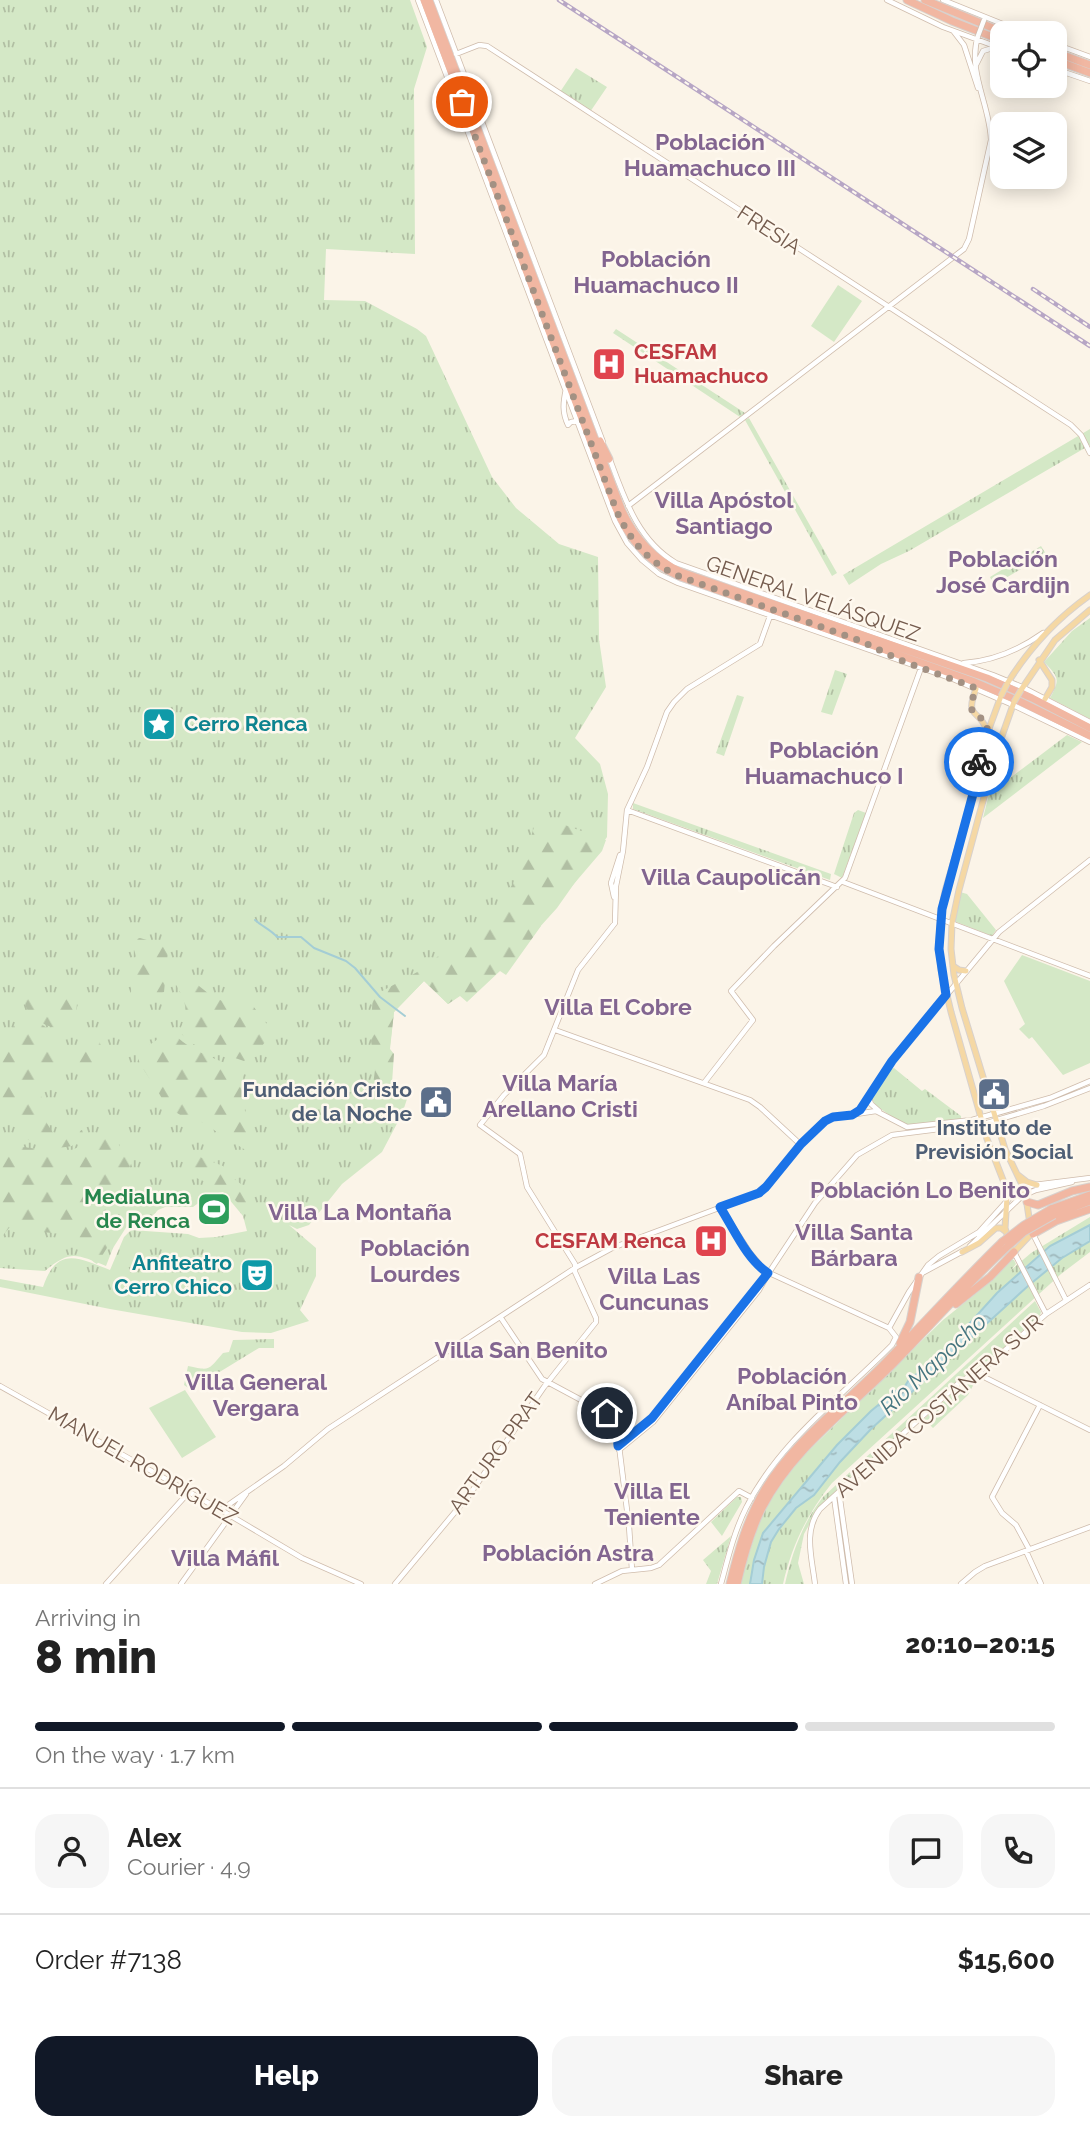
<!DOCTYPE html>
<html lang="en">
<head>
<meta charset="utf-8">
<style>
  :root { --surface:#fff; --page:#f6f6f6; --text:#222; --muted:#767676; --line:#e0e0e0; --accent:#111827 }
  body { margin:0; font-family:Raleway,sans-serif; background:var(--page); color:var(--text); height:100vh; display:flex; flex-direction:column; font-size:26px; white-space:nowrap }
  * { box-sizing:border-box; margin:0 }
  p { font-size:23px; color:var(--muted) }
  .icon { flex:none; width:38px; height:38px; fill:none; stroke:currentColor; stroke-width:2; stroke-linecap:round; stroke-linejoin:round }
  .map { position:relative; height:1584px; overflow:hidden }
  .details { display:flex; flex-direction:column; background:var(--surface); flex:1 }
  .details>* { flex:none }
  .fabs { position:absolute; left:990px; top:21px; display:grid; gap:14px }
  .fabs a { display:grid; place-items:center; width:77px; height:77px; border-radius:14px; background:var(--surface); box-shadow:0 4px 18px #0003; font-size:35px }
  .pin { position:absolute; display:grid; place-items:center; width:60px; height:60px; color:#fff; margin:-30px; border:4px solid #fff; border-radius:50%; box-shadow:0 2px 7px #0007 }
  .courier { position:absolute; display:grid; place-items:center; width:70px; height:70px; margin:-35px; border:5px solid #1a73e8; border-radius:50%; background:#fff; color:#222; box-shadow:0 2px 9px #0007 }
  .headline em { font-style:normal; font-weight:800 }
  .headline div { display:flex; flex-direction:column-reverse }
  .headline { display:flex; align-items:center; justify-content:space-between; height:119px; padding:0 35px }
  h1 { font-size:46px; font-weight:800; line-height:52px }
  .bar { display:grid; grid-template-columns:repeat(4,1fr); gap:10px 7px; align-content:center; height:84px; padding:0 35px }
  .bar i { height:9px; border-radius:5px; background:var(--line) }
  .bar .selected { background:var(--accent) }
  .bar p { grid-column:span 4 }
  .line { display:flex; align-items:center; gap:18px; padding:0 35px; border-top:2px solid var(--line) }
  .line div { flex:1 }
  .round { display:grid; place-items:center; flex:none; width:74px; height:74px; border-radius:21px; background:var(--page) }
  .primary-button { display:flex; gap:14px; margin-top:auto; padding:14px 35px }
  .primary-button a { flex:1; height:80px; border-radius:21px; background:var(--accent); color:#fff; font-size:28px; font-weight:800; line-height:80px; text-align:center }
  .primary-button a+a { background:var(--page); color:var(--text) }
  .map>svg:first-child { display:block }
  .grass { fill:url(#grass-tufts) }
  .forest { fill:url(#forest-firs) }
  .garden { fill:#d4e8c6 }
  .water { fill:url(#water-ripples); stroke:#a4cdd5; stroke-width:2 }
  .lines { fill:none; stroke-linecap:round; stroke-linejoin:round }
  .stream { stroke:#a4cdd5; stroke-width:2 }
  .secondary-casing { stroke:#cfbcac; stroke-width:6 }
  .primary-casing { stroke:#d8d1cd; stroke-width:7 }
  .highway-casing { stroke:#d8d1cd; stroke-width:9 }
  .secondary { stroke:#fff; stroke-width:4.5 }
  .primary { stroke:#f5d8a4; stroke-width:5 }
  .highway { stroke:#f1b7a2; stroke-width:7 }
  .rail-casing { stroke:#b7a6c5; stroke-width:4.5 }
  .rail { stroke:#fef8ee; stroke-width:2; stroke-dasharray:5; stroke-linecap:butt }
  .secondary-bridge-casing { stroke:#cfbcac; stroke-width:6; stroke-linecap:butt }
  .primary-bridge-casing { stroke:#d8d1cd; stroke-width:7; stroke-linecap:butt }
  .highway-bridge-casing { stroke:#d8d1cd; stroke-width:9; stroke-linecap:butt }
  .secondary-bridge { stroke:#fff; stroke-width:4.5 }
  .primary-bridge { stroke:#f5d8a4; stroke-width:5 }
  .highway-bridge { stroke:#f1b7a2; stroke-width:7 }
  .done { stroke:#a39183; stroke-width:7; stroke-dasharray:0 12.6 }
  .route { stroke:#1a73e8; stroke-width:9 }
  .labels { text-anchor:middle; stroke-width:5; stroke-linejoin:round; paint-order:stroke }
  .street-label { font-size:21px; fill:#745b4d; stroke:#fef8ee }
  .health-label { font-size:21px; font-weight:bold; fill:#be3a42; stroke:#fef8ee; text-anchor:start }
  .culture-label { font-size:21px; font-weight:bold; fill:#0d838f; stroke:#fef8ee; text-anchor:start }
  .service-label { font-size:21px; font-weight:bold; fill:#4e5e75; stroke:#fef8ee; text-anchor:end }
  .leisure-label { font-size:21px; font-weight:bold; fill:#27864d; stroke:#fef8ee; text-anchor:end }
  .neighbourhood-label { font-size:23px; font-weight:bold; fill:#826590; stroke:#fef8ee }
  .water-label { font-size:23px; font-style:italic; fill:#45757f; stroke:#fef8ee }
</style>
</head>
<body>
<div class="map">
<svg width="1090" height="1584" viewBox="0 0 1090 1584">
  <defs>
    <pattern id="grass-tufts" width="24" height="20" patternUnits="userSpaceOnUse" patternTransform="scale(1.75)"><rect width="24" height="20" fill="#d4e8c6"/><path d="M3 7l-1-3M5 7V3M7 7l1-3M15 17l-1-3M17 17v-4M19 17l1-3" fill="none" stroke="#b1bfa3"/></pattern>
    <pattern id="forest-firs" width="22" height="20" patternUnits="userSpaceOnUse" patternTransform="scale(1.75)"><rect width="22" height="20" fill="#d4e8c6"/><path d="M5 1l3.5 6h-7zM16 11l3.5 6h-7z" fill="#b1bfa3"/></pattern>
    <pattern id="water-ripples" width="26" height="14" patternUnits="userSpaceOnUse" patternTransform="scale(1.75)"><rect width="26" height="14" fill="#bddee4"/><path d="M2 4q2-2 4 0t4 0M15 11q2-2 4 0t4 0" fill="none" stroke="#9eb7bb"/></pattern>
  </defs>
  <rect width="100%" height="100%" fill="#fbf4e8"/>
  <!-- grass -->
  <path class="grass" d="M0 0H410L427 47 414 89 415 254 326 249 324 300 365 301 417 329 426 336 492 477 516 508 559 544 598 557 599 639 606 687 575 738 600 764 608 794 607 837 557 908 510 960 448 1004 424 981 394 1012 387 1071 402 1114 382 1152 342 1184 309 1225 297 1229 289 1225 316 1248V1276L300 1310 309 1321 271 1333 242 1332 110 1309 0 1287V1279L43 1287C57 1245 79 1258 110 1270L124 1237 131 1230 188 1234 199 1238 216 1237 247 1231 243 1216 223 1192 209 1195 193 1207H165L158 1210 146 1223 127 1226 113 1248 106 1266C77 1255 71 1249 45 1271L0 1268Z
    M576 68 607 87 590 112 560 92Z
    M616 329 745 413 740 417 613 333Z
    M749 418 837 573 832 576 745 420Z
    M1090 429V445L909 551 881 564 849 585 843 575Z
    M1041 546 1046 554 994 585 990 577Z
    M1090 618V719L1050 698C1061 678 1058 677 1044 662L1072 631Z
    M835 670 847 674 832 715 821 712Z
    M737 695 744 697 724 756 716 753Z
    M1067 735 1082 742 983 818 989 794Z
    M633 803 831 874 830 880 633 809Z
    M858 810 866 813 842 878 834 874 854 813Z
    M960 892 967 894 996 930 992 936 954 921Z
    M894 1068 922 1091 925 1089 961 1116V1119L904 1125 875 1105 871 1097 890 1070Z
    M1090 1217V1252L1061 1274 832 1483C807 1514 792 1545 783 1584H739L761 1517 778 1488 800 1459 943 1320 979 1291 1011 1260H1014L1016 1264 1011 1270 1031 1253Z
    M1035 1301 1041 1312 1040 1315 984 1366 963 1377 950 1388 818 1509 804 1534 798 1563 804 1584H785C792 1553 803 1522 823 1497Z
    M274 1339V1348H259L195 1387 190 1389 184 1385 188 1366C211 1371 208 1370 223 1353L229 1352 233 1340Z
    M973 1378 976 1380 968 1395 933 1428 924 1419 957 1389Z
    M737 1497H741L742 1502 722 1536 711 1522Z
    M731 1536 717 1584H706L711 1571 703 1560Z"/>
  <!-- forest -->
  <path class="forest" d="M546 818 606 840 602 851 567 892 559 889C549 900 535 910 541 926L506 975 500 971 467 1002 460 996 448 1004 424 981 394 1012 390 1049 394 1054 392 1083 398 1093 408 1096 402 1114 371 1100 375 1070 370 1033 373 996 421 970 499 907 521 870 534 827 543 822Z
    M140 938 164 945 168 951 164 992 153 998 131 993 132 965 136 956 131 940Z
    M176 975C194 976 204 994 220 1000 228 1003 239 1000 247 998L273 1032 258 1051 244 1061 193 1044 179 1032C190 1009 186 1002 174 981Z
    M32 988C48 1005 62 993 77 1003 77 1016 69 1023 58 1029 39 1025 12 1006 32 988Z
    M26 1016C35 1020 48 1027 54 1035 66 1051 53 1080 33 1082 22 1083 10 1079 0 1076V1040C10 1033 15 1021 26 1016Z
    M91 1029C102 1040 111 1067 93 1077L79 1070 73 1063 82 1036Z
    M171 1030C189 1054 220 1057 243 1073L247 1151 192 1116 185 1118 174 1111 168 1114C161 1089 145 1077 137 1056L145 1048Z
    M0 1081 36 1089 43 1099V1117L53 1133 68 1134 82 1130 83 1133 72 1146C42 1152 23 1143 9 1116 6 1112 1 1107 0 1103 0 1097 0 1087 0 1081Z
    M113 1133C118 1138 118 1145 122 1150 129 1157 136 1157 128 1170 131 1182 125 1193 128 1205 115 1215 103 1227 110 1243L97 1264C90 1261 75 1242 70 1235L34 1231 14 1226 9 1228 0 1239V1138L10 1145 64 1153Z
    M195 1155 223 1166 233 1178 254 1194 250 1215 226 1191 192 1176Z"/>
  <!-- garden -->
  <path class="garden" d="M838 285 862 301 834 342 811 326Z
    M1022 955 1090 981V1063L1063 1075 1032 1037 1029 1039 1019 1029 1025 1024 1004 981Z
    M185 1390 216 1437 182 1458 149 1408Z"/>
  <!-- water -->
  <path class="water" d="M1090 1225V1241L1062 1258 1028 1286 871 1429 840 1462 814 1495 796 1508 779 1529 771 1542 764 1567 762 1584H750L754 1560 763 1533 837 1445 871 1411 894 1392 905 1386 910 1378 925 1369 935 1357 951 1344 997 1293 1050 1246Z"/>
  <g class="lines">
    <!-- stream -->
    <path class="stream" d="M255 920C263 927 271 930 277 937H301L314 948 346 961 355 968 380 997 405 1016"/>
    <!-- secondary casing -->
    <g class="secondary-casing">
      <path id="secondary" d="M418 0 615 521 627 543 642 560 659 574 678 583 953 679 1013 705 1090 742
        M436 0 603 442
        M887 0 943 27 1003 49
        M943 0 1025 33
        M954 32 964 45 978 88
        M1055 44 1090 57
        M456 54 479 45 487 46 1071 425 1081 435 1090 453
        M976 65 983 51 996 47
        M1055 69 1090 81
        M566 389C563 403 562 412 568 425L571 422 577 421
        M609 457C624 497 637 540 676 563L993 675 1022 687 1090 722
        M628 506 964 249 969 239 991 140C990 105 967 71 978 36
        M964 663C993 661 1019 650 1043 633
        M627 810 837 887
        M843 882 1090 976
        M614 897 611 883 620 855
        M555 1030 750 1100 760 1107 801 1145
        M704 1083 753 1020 731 991 774 946 845 878 921 668
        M869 1098 871 1104 879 1111
        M855 1114 869 1098 892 1061 999 932 1090 860
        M720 1207 750 1253 765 1271 889 1328 896 1337 892 1345C841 1397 779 1442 746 1508 734 1532 728 1558 721 1584
        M1033 1234 1066 1300
        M970 1246 1022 1196 1036 1190 1072 1182
        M1014 1252 1046 1314
        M924 1272 963 1251
        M501 1318 542 1379 609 1415 616 1422 629 1526 632 1570
        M889 1328 909 1292 928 1265 939 1256 979 1232 1015 1192 1034 1185 1090 1178
        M980 1371 986 1378 1090 1430
        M0 1386 221 1510 302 1558 361 1584
        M618 1446 648 1422 664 1404 768 1274 815 1203 857 1155 892 1135 987 1123 1044 1106 1090 1088
        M619 1450 653 1422 759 1290 768 1274
        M839 1492 852 1584
        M834 1497 846 1584
        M221 1510 284 1466 328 1429 575 1268 612 1248 759 1193 769 1185 805 1139 830 1118 876 1111 907 1127 972 1120 1050 1098 1090 1081
        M1029 1549 1016 1525 1002 1513 992 1497 1040 1405
        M1026 1551 1041 1584
        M106 1584 189 1492
        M181 1584 246 1494
        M395 1584 470 1494 544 1387 596 1322V1318L575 1272V1264L527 1187 520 1154 480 1125 504 1095 544 1055 578 970 615 923 616 886 623 851 627 810 647 767 667 712 674 702 687 689 760 644 770 616
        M595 1584 622 1571 651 1568 659 1565 739 1491 752 1498
        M815 1584C812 1558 803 1531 820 1509L960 1382 986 1367 1046 1314 1090 1285
        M961 1584 975 1572 985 1566 1090 1527"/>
    </g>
    <!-- primary casing -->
    <g class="primary-casing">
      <path id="primary" d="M1039 660 1052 680V687L1045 699
        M1007 684C1029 648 1056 619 1090 595
        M976 689C964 720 980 708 987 731
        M1021 690 1055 640 1090 610
        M1001 696 983 745 971 803 945 891 941 912 939 941 941 970 951 1012 987 1139 1005 1185 1007 1197 1005 1228 1009 1241
        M1014 702 996 753 959 890 952 923 951 949 954 975 962 1008 1005 1149 1025 1191 1030 1224
        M953 966 959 970 966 971
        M1018 1175 1027 1182 1037 1185
        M1013 1250 1014 1252 1032 1233
        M962 1252 979 1243 996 1228H1001L1005 1231"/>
    </g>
    <!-- highway casing -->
    <g class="highway-casing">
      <path id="highway" d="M424 0 615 506C628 539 648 563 681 577L972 681 1021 702 1090 736
        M429 0 622 511C635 539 653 559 681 572L987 678 1032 698 1090 728
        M907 0 952 21 1003 41
        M925 0 1005 33
        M1055 52 1090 65
        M1055 60 1090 73
        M600 441 609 459
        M1027 1202 1038 1205 1072 1191 1090 1187
        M1051 1209 1090 1195
        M1054 1215 1090 1201
        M1033 1234 1056 1221 1090 1209
        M956 1304 990 1277 1014 1252
        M900 1343 910 1322 919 1277
        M730 1584C738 1551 747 1519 765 1489 795 1440 843 1406 883 1365 923 1324 961 1282 1002 1242
        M737 1584C743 1558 750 1532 762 1508 793 1448 849 1409 895 1362 932 1324 968 1283 1007 1247"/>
    </g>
    <!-- secondary -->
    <use href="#secondary" class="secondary"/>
    <!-- primary -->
    <use href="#primary" class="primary"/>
    <!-- highway -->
    <use href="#highway" class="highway"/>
    <!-- rail casing -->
    <g class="rail-casing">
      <path id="rail" d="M559 0 1090 346
        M1033 289 1090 327"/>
    </g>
    <!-- rail -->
    <use href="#rail" class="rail"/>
    <!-- secondary-bridge casing -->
    <g class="secondary-bridge-casing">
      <path id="secondary-bridge" d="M978 36 984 20"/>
    </g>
    <!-- primary-bridge casing -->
    <g class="primary-bridge-casing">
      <path id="primary-bridge" d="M1001 696 1007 684
        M1014 702 1021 690"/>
    </g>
    <!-- highway-bridge casing -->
    <g class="highway-bridge-casing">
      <path id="highway-bridge" d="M1002 1242 1024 1225 1051 1209
        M1007 1247 1024 1232 1054 1215"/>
    </g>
    <!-- secondary-bridge -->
    <use href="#secondary-bridge" class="secondary-bridge"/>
    <!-- primary-bridge -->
    <use href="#primary-bridge" class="primary-bridge"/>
    <!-- highway-bridge -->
    <use href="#highway-bridge" class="highway-bridge"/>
  </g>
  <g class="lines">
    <!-- done -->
    <path class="done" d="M462 102 617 512C631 542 650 564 681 577L861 641 900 660 976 688C963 724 982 708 987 728 989 737 981 753 979 762"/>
    <!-- route -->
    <path class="route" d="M607 1413 616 1422 618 1446 652 1418 768 1273C747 1260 734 1229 720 1207L759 1193 766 1187 801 1144 825 1121 833 1117 852 1115 860 1110 892 1061 946 995 939 949 942 909 973 794 979 762"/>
  </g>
  <!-- icons -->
  <defs>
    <g id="hospital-square" transform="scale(1.75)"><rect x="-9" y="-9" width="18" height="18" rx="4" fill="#e0444e" stroke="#fef8ee"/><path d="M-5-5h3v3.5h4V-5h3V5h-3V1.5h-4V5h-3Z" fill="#fff"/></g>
    <g id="sight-square" transform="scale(1.75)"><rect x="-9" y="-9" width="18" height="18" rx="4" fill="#0f9aa8" stroke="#fef8ee"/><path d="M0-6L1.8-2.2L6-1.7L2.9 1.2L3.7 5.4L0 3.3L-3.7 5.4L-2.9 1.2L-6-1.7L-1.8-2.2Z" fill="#fff"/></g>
    <g id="civic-square" transform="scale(1.75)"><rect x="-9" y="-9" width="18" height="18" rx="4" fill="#5c6f8a" stroke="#fef8ee"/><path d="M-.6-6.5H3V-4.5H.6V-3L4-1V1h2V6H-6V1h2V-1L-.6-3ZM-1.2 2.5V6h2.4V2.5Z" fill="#fff"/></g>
    <g id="stadium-square" transform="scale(1.75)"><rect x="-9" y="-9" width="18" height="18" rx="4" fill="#2e9e5b" stroke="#fef8ee"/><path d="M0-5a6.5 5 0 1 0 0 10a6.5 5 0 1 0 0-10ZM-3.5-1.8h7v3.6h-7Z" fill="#fff"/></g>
    <g id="theatre-square" transform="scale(1.75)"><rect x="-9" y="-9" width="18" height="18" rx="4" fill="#0f9aa8" stroke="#fef8ee"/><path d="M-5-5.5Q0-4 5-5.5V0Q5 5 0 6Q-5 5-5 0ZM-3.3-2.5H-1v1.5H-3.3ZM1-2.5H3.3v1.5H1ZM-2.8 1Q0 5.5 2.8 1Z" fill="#fff"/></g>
  </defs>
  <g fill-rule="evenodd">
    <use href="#hospital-square" x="609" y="364"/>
    <use href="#sight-square" x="159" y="724"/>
    <use href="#civic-square" x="994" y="1094"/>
    <use href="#civic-square" x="436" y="1102"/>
    <use href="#stadium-square" x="214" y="1209"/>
    <use href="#hospital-square" x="711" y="1241"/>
    <use href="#theatre-square" x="257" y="1275"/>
  </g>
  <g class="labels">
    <!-- street labels -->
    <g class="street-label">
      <text transform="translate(769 230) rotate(33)" y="7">FRESIA</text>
      <text transform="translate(813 599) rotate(19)" y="7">GENERAL VELÁSQUEZ</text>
      <text transform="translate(939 1406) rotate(-41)" y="7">AVENIDA COSTANERA SUR</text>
      <text transform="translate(496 1453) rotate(-54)" y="7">ARTURO PRAT</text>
      <text transform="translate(143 1466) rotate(30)" y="7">MANUEL RODRÍGUEZ</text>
    </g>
    <!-- health labels -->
    <g class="health-label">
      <text x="634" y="359">CESFAM<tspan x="634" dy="24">Huamachuco</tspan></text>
      <text x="686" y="1248" text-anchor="end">CESFAM Renca</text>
    </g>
    <!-- culture labels -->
    <g class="culture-label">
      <text x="184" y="731">Cerro Renca</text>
      <text x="232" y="1270" text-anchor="end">Anfiteatro<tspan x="232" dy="24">Cerro Chico</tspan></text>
    </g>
    <!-- service labels -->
    <g class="service-label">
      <text x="412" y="1097">Fundación Cristo<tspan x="412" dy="24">de la Noche</tspan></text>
      <text x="994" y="1135" text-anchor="middle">Instituto de<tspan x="994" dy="24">Previsión Social</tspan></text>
    </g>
    <!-- leisure labels -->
    <g class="leisure-label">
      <text x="190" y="1204">Medialuna<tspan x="190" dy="24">de Renca</tspan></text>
    </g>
    <!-- neighbourhood labels -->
    <g class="neighbourhood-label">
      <text x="710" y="150">Población<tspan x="710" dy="26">Huamachuco III</tspan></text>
      <text x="656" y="267">Población<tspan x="656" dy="26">Huamachuco II</tspan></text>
      <text x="724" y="508">Villa Apóstol<tspan x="724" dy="26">Santiago</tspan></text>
      <text x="1003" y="567">Población<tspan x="1003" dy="26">José Cardijn</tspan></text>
      <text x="824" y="758">Población<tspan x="824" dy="26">Huamachuco I</tspan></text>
      <text x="731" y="885">Villa Caupolicán</text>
      <text x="618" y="1015">Villa El Cobre</text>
      <text x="560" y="1091">Villa María<tspan x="560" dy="26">Arellano Cristi</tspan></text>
      <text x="920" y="1198">Población Lo Benito</text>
      <text x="360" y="1220">Villa La Montaña</text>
      <text x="854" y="1240">Villa Santa<tspan x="854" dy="26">Bárbara</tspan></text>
      <text x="415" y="1256">Población<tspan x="415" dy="26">Lourdes</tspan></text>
      <text x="654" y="1284">Villa Las<tspan x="654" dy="26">Cuncunas</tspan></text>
      <text x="521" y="1358">Villa San Benito</text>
      <text x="792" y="1384">Población<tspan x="792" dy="26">Aníbal Pinto</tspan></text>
      <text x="256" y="1390">Villa General<tspan x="256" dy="26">Vergara</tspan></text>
      <text x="652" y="1499">Villa El<tspan x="652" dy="26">Teniente</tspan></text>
      <text x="568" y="1561">Población Astra</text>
      <text x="225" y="1566">Villa Máfil</text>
    </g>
    <!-- water labels -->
    <g class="water-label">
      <text transform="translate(933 1364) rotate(-43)" y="8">Río Mapocho</text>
    </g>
  </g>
</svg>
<div class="fabs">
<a><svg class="icon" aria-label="locate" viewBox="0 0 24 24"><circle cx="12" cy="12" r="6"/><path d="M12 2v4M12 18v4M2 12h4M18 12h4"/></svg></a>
<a><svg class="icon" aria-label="layers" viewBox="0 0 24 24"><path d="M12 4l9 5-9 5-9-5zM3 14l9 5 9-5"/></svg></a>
</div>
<div class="pin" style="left:462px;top:102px;background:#ea580c"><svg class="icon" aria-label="bag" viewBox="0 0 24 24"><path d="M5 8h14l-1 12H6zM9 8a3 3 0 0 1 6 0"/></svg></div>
<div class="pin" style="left:607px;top:1413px;background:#1f2937"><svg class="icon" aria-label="home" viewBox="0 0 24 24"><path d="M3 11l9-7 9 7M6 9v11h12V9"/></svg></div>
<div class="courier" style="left:979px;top:762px"><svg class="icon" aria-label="bike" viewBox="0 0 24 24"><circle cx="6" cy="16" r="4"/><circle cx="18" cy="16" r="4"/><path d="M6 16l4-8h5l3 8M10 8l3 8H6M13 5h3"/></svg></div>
</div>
<section class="details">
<div class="headline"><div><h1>8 min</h1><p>Arriving in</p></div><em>20:10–20:15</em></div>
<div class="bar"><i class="selected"></i><i class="selected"></i><i class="selected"></i><i></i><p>On the way · 1.7 km</p></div>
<div class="line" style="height:126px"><a class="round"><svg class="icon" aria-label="person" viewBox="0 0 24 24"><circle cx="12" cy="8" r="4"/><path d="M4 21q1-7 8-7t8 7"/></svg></a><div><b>Alex</b><p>Courier · 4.9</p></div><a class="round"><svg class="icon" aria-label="chat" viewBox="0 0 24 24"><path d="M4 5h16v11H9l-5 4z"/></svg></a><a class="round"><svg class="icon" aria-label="phone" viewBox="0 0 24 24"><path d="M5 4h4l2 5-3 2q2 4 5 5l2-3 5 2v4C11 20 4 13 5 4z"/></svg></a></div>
<div class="line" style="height:91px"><div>Order #7138</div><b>$15,600</b></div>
<div class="primary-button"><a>Help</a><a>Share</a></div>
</section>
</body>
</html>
